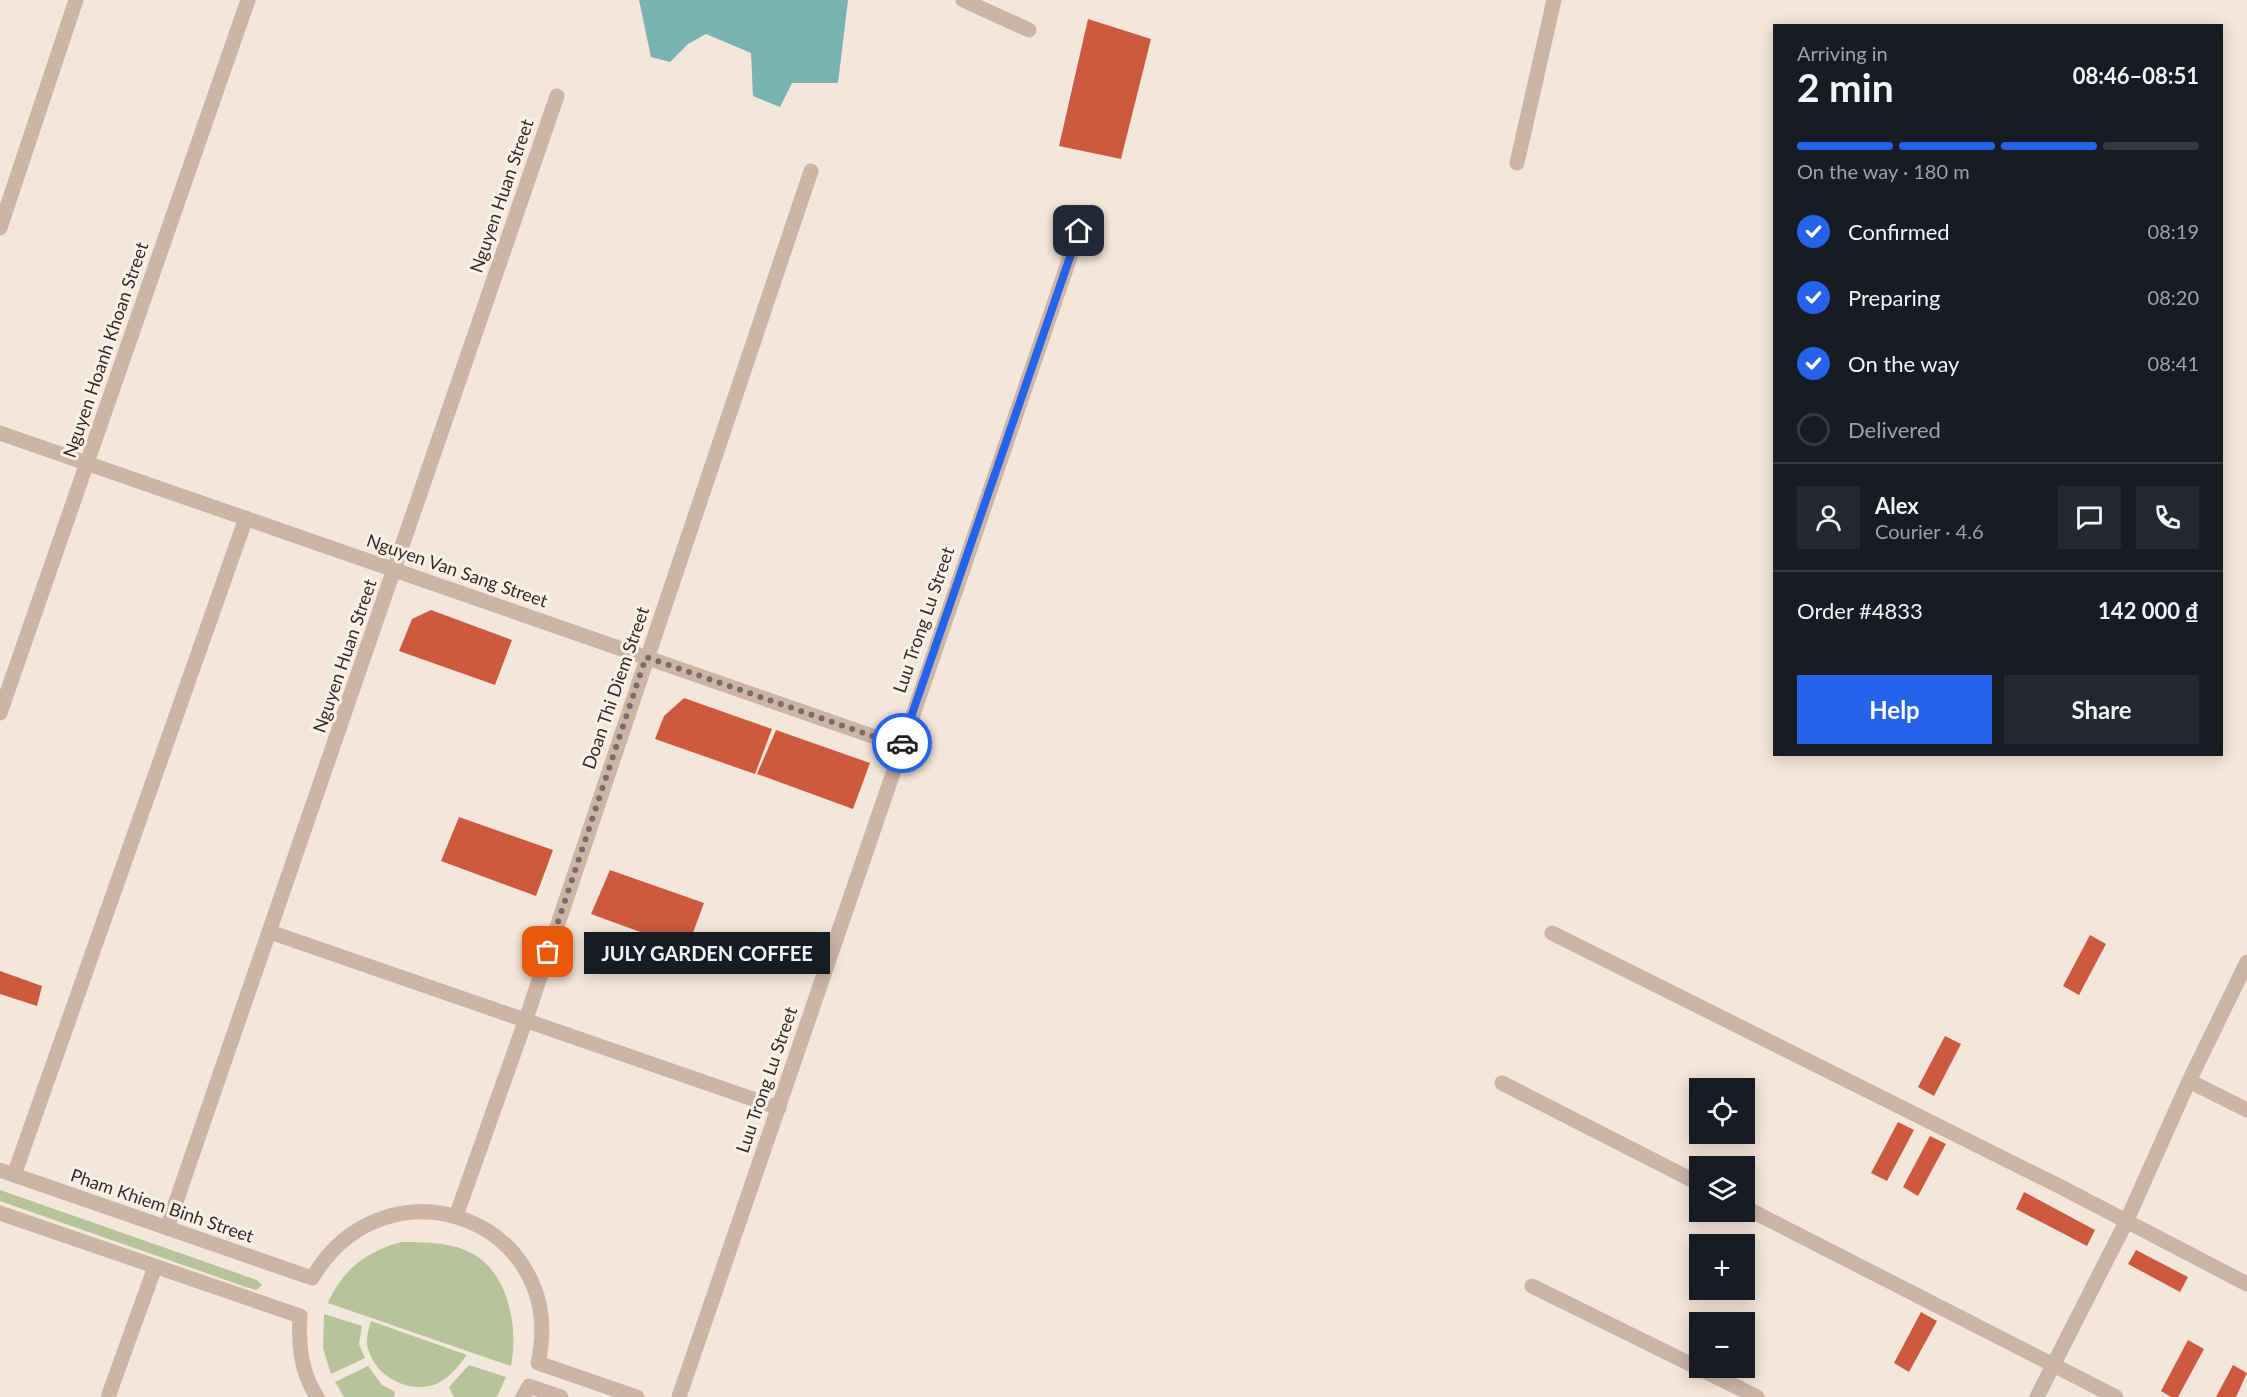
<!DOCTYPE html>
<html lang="en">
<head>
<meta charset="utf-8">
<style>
  :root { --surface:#171b24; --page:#242831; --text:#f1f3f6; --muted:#9ea1a6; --line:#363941; --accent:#2563eb }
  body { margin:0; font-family:Lato,sans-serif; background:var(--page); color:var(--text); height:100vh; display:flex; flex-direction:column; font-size:22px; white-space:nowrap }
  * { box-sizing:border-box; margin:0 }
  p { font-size:20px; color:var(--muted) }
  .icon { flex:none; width:33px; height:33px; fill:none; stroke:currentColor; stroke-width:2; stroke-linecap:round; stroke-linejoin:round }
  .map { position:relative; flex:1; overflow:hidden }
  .side { position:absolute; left:1773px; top:24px; width:450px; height:732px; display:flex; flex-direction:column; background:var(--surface); border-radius:0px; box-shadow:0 3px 15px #0003 }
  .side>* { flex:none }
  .controls { position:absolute; left:1689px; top:1078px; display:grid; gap:12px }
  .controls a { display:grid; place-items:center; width:66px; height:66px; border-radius:0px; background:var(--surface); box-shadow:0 3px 15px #0003; font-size:30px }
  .pin { position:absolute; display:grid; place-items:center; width:51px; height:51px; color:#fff; margin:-26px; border-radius:12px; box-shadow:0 3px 9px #0006 }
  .courier { position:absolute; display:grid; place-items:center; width:60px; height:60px; margin:-30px; border:4px solid #2563eb; border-radius:50%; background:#fff; color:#222; box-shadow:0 2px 8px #0007 }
  .bubble { position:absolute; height:42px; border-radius:0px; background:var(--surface); box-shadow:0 3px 15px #0003; font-size:20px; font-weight:700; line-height:42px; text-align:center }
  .head em { font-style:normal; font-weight:700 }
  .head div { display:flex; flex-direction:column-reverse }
  .head { display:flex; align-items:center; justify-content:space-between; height:102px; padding:0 24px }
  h1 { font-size:39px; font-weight:700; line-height:45px }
  .bar { display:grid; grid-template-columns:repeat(4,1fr); gap:9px 6px; align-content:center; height:72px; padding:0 24px }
  .bar i { height:8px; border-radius:4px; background:var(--line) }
  .bar .active { background:var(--accent) }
  .bar p { grid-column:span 4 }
  .line { display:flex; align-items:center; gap:15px; padding:0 24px; border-top:2px solid var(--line) }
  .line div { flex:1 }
  .round { display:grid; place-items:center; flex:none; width:63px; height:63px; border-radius:0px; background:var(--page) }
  ol { padding:0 24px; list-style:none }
  li { display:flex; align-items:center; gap:18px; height:66px }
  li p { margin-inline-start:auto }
  li .icon { padding:6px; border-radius:50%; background:var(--accent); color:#fff; stroke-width:4 }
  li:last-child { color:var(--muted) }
  li i { width:33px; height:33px; border:3px solid var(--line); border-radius:50% }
  .action { display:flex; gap:12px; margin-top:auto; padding:12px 24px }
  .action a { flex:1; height:69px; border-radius:0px; background:var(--accent); color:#fff; font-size:24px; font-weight:700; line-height:69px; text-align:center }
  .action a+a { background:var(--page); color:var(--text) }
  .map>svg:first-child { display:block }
  .green { fill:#b7c399 }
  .water { fill:#78b2b1 }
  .building { fill:#cd5a3e }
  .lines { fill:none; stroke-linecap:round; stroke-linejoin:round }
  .minor { stroke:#ccb5a5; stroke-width:15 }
  .tertiary { stroke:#ccb5a5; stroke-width:15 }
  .done { stroke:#796c66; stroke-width:6; stroke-dasharray:0 10.8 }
  .route { stroke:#2563eb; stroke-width:8 }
  .labels { text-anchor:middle; stroke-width:6; stroke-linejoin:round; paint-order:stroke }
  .street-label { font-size:18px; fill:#372b27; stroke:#faf1e7 }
</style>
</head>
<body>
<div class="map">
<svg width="2247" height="1397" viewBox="0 0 2247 1397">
  <rect width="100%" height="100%" fill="#f3e6da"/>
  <!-- green -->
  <path class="green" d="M0 1190 257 1280 262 1285 256 1290 246 1287 0 1201Z
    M401 1242C423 1242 445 1242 465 1250 508 1267 519 1326 511 1366L328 1303C343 1269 366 1252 401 1242Z
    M324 1314 362 1326 359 1344 365 1358 331 1374 323 1348Z
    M371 1321 467 1355C458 1366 450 1378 436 1384 408 1395 372 1375 367 1344 366 1337 369 1328 371 1321Z
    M469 1365 506 1377 497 1397H454L449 1387Z
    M368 1366 382 1385 395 1392 394 1397H344L335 1382Z"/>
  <!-- water -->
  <path class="water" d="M639 0H848L838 83H792L780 107 753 96 751 53 706 34 688 44 670 62 651 57Z"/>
  <!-- building -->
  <path class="building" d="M1088 19 1151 39 1121 159 1059 146Z
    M431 610 512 640 495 685 399 651 412 619Z
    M684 698 772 729 755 774 655 739 664 716Z
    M776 730 870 763 853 809 757 774Z
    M459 817 553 850 536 896 441 861Z
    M610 870 704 903 687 949 591 914Z
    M2090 935 2106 944 2079 995 2063 986Z
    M0 971 42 986 37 1006 0 994Z
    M1945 1036 1961 1044 1934 1096 1918 1087Z
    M1898 1122 1914 1130 1887 1181 1871 1173Z
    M1930 1136 1946 1144 1918 1196 1903 1187Z
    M2024 1192 2095 1230 2087 1246 2016 1209Z
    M2136 1250 2188 1277 2180 1292 2128 1264Z
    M1921 1312 1937 1321 1909 1372 1894 1363Z
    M2188 1340 2204 1349 2178 1397H2171L2161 1391Z
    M2233 1365 2247 1373 2236 1397H2216Z"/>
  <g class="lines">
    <!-- minor -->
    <path class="minor" d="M963 0 1029 30
      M1517 163 1554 0
      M0 228 76 0
      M0 433 901 746
      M0 713 248 0
      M270 932 779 1108
      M1552 933 2061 1187 2247 1284
      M2189 1081 2247 1110
      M1502 1083 1700 1184
      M14 1175 246 518
      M1744 1207 2116 1397
      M456 1216 526 1019 811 171
      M167 1228 557 96
      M1532 1286 1757 1397
      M108 1397 155 1267
      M679 1397 1079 231
      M2037 1397 2126 1222 2189 1081 2247 962"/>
    <!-- tertiary -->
    <path class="tertiary" d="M0 1170 312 1278C388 1151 570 1222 538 1363L637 1397
      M0 1213 300 1316C298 1345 301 1372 317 1397
      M523 1397 529 1386 561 1397"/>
  </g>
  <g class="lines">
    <!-- done -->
    <path class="done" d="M548 952 646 657 901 746 902 743"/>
    <!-- route -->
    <path class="route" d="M902 743 1079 231"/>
  </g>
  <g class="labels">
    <!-- street labels -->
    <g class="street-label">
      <text transform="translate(502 196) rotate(-71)" y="6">Nguyen Huan Street</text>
      <text transform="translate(106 350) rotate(-71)" y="6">Nguyen Hoanh Khoan Street</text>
      <text transform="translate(457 571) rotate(19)" y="6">Nguyen Van Sang Street</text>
      <text transform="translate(924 620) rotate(-71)" y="6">Luu Trong Lu Street</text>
      <text transform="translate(345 656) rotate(-71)" y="6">Nguyen Huan Street</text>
      <text transform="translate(616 688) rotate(-71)" y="6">Doan Thi Diem Street</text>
      <text transform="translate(767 1080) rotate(-71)" y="6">Luu Trong Lu Street</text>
      <text transform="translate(162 1206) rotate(19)" y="6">Pham Khiem Binh Street</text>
    </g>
  </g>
</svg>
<div class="controls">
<a><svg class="icon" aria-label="locate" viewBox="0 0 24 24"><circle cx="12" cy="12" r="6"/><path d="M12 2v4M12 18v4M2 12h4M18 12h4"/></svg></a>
<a><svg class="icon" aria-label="layers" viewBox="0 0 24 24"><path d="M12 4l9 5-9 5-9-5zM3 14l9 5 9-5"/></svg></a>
<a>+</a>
<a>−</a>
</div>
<div class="pin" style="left:548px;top:952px;background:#ea580c"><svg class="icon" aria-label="bag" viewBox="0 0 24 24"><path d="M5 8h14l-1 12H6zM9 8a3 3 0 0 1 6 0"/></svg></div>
<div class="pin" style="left:1079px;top:231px;background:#1f2937"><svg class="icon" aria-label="home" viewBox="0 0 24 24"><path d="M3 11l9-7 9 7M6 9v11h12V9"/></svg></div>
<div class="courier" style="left:902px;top:743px"><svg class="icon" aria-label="car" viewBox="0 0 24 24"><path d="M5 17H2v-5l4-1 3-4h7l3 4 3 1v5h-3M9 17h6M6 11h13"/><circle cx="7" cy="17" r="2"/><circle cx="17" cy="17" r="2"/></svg></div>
<div class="bubble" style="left:584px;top:932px;width:246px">JULY GARDEN COFFEE</div>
<section class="side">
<div class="head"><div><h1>2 min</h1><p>Arriving in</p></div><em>08:46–08:51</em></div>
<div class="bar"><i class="active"></i><i class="active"></i><i class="active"></i><i></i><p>On the way · 180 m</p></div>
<ol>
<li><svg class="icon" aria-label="check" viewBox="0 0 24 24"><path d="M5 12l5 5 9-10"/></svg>Confirmed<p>08:19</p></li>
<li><svg class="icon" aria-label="check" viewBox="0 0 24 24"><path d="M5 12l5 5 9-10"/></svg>Preparing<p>08:20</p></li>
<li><svg class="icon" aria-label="check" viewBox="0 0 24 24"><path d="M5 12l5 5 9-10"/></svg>On the way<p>08:41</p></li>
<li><i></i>Delivered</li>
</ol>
<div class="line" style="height:108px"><a class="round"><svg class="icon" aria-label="person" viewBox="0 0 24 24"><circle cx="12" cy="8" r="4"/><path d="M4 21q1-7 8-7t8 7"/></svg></a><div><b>Alex</b><p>Courier · 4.6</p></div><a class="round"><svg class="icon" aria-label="chat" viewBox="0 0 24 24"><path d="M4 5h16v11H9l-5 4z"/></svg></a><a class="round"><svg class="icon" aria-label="phone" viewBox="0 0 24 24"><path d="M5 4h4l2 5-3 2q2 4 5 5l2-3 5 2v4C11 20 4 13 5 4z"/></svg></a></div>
<div class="line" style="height:78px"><div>Order #4833</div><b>142 000 ₫</b></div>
<div class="action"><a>Help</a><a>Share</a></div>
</section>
</div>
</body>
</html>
